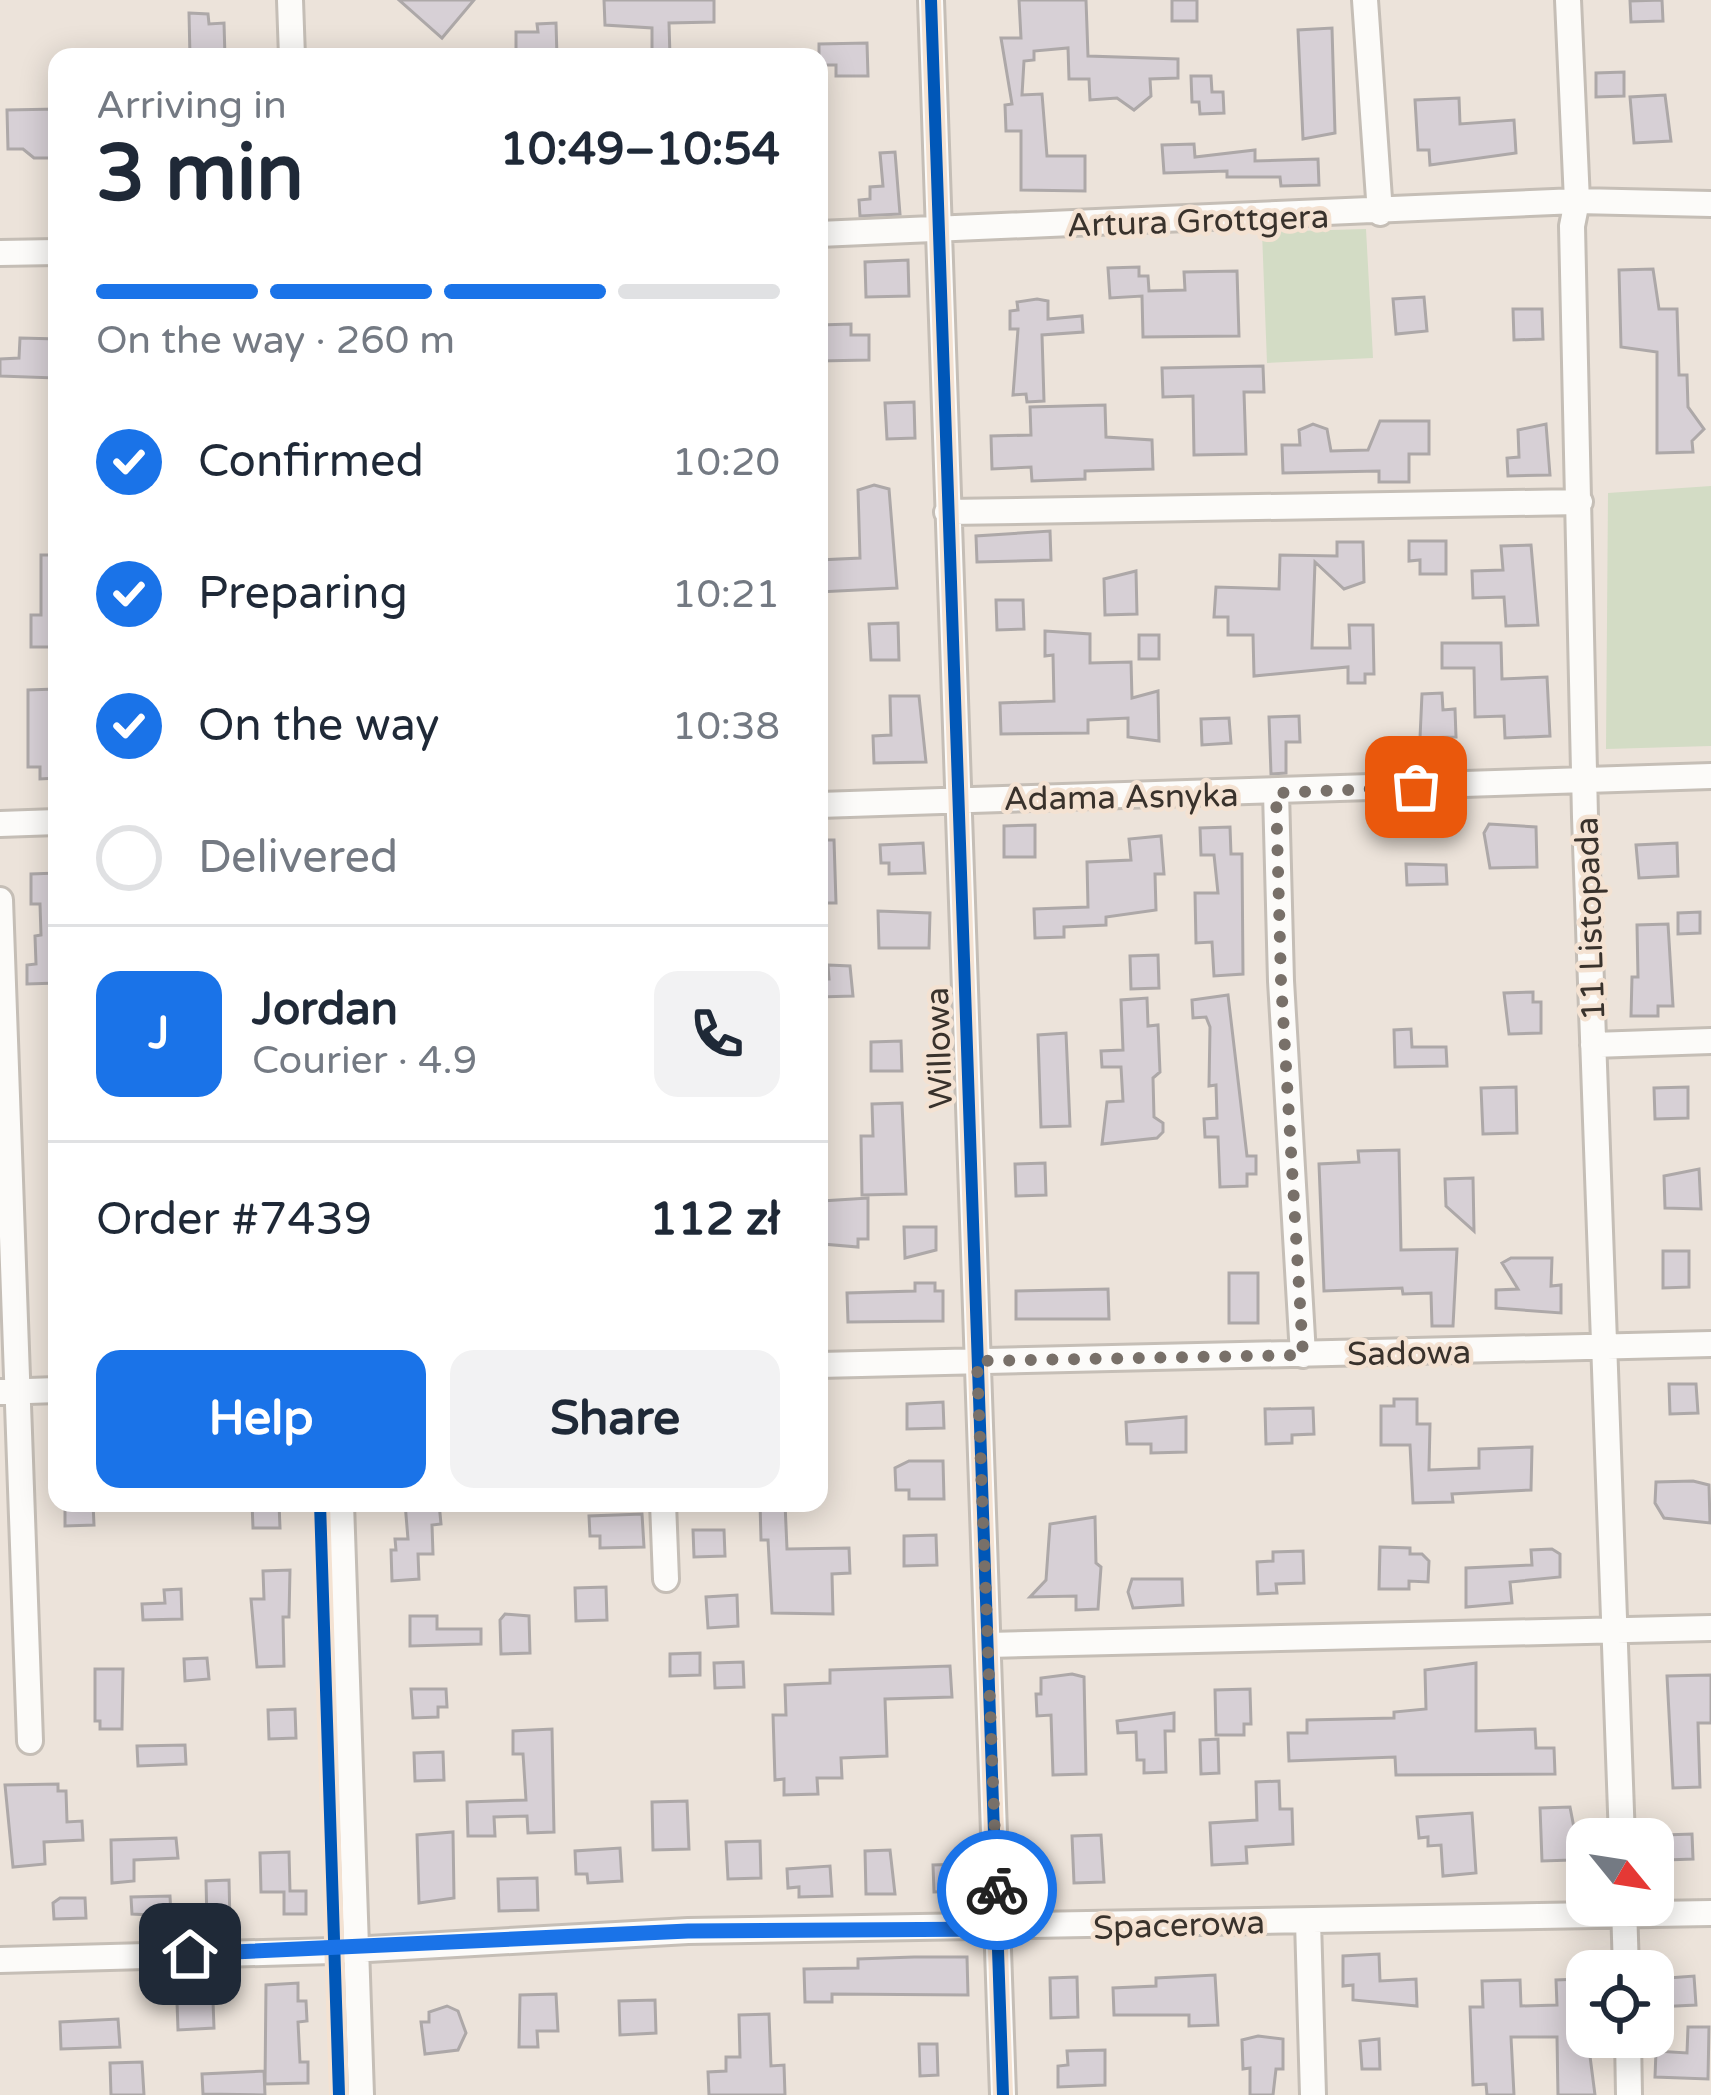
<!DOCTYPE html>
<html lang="en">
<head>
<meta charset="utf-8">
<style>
  :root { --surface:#fff; --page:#f2f2f3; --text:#1f2937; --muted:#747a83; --line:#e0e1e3; --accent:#1a73e8 }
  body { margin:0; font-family:"Varela Round",sans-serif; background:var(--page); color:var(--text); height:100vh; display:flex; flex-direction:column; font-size:45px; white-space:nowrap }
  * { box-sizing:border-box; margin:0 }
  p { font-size:39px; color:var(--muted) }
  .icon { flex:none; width:66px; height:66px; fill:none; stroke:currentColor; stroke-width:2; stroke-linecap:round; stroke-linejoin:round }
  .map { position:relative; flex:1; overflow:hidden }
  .details { position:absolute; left:48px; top:48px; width:780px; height:1464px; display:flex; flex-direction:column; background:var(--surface); border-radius:24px; box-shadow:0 6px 30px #0003 }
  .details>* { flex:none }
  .needle { width:78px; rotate:120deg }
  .fabs { position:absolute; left:1566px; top:1818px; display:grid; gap:24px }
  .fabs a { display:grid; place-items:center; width:108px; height:108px; border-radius:24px; background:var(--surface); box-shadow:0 6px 30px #0003; font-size:60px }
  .pin { position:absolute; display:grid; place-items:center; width:102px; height:102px; color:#fff; margin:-51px; border-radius:24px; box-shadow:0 6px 18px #0006 }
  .courier { position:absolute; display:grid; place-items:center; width:120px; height:120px; margin:-60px; border:9px solid #1a73e8; border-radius:50%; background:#fff; color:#222; box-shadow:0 3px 15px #0007 }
  .summary em { font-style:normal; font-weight:700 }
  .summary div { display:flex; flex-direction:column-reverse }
  .summary { display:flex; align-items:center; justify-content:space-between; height:204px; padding:0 48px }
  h1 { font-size:78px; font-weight:700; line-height:90px }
  .bar { display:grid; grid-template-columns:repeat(4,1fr); gap:18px 12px; align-content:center; height:144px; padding:0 48px }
  .bar i { height:15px; border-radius:9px; background:var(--line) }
  .bar .selected { background:var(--accent) }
  .bar p { grid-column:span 4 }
  .line { display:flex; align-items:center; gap:30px; padding:0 48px; border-top:3px solid var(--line) }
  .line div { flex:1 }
  .round { display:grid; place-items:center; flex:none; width:126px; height:126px; border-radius:24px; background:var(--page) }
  ol { padding:0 48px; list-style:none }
  li { display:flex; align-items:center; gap:36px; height:132px }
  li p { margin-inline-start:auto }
  li .icon { padding:12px; border-radius:50%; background:var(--accent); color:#fff; stroke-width:4 }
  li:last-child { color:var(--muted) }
  li i { width:66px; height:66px; border:6px solid var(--line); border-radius:50% }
  .action { display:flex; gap:24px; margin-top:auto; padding:24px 48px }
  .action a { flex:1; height:138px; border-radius:24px; background:var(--accent); color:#fff; font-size:48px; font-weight:700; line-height:138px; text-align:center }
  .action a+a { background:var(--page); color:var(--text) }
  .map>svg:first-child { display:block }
  .green { fill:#d3dcc5 }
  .building { fill:#d7d0d6; stroke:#ada8a8; stroke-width:3 }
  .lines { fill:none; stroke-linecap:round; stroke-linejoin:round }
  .minor-casing { stroke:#c5beb6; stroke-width:30 }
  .minor { stroke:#fcfbf9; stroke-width:24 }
  .cycleway-casing { stroke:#f4e2d2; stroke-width:20 }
  .cycleway { stroke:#0057b8; stroke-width:12 }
  .done { stroke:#787069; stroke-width:12; stroke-dasharray:0 21.6 }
  .route { stroke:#1a73e8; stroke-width:15 }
  .labels { text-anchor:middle; stroke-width:9; stroke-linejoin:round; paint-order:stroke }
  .street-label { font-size:33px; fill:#39322c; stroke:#f4e2d2 }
</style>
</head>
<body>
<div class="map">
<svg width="1711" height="2095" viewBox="0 0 1711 2095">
  <rect width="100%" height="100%" fill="#ece3da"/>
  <!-- green -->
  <path class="green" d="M1366 229 1373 358 1267 363 1262 232Z
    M1711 486V746L1606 749 1608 493Z"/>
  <!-- building -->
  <path class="building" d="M399 0H474L442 38Z
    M604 0H714V22L669 23 670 57H652V28L605 25Z
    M1019 0H1086L1088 56 1178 59V78L1150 79 1151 96 1134 110 1117 98 1090 100 1089 79H1069L1068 48 1034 51V60L1024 61 1022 95 1042 94 1047 156H1085V191L1021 190V131H1006L1005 105 1012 104 1001 38H1021Z
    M1172 0H1197V21H1172Z
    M1662 0 1663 21 1631 22 1630 1Z
    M189 13 208 14 209 24 224 23 225 57H190Z
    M556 23 557 57H516V32H538L537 24Z
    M1332 28 1335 133 1303 139 1298 30Z
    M867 43 868 76H836V65H819V44Z
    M1624 72V96L1596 97V73Z
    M1191 76H1211L1212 92H1223L1224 113 1200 114 1199 102H1192Z
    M1665 95 1671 141 1634 143 1630 97Z
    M1459 98 1460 124 1514 120 1516 153 1430 165 1429 150H1418L1415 100Z
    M57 109V158H34L23 149H8L7 110Z
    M1194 144 1195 157 1255 150V161L1318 159 1319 185 1281 186 1280 177H1227V171L1164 173 1162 145Z
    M895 152 900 214 860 216 859 200 870 199V187L883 186 880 153Z
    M908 260 909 296 866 297 865 262Z
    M1139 267V276H1148L1149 291 1185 290 1184 272 1237 271 1239 336 1143 337 1142 296 1110 298 1108 268Z
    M1653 269 1659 309H1677L1679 375H1687L1688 407 1704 429 1692 441 1693 452 1657 453V352L1621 347 1619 270Z
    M1424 297 1427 331 1396 334 1393 299Z
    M1037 299 1048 301V319L1082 316 1083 332 1042 335 1044 401 1027 402 1026 394 1013 395 1018 329H1010V311L1018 310 1017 302Z
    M1513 309H1542L1543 339 1514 340Z
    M851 324V335H869V360L819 361 820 325Z
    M20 338 57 339 55 378 0 376V359L19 358Z
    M1263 366 1264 392H1244L1246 454 1194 455 1193 396 1163 397 1162 368Z
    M914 402 915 438 887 439 885 403Z
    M1105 405 1106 437 1152 440 1153 469 1085 471V479L1032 481 1031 467 992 469 991 436 1031 435 1030 407Z
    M1380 421H1429V454H1409V482H1379V471L1283 473 1282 445H1300L1299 430 1313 424 1327 429 1331 451 1368 450Z
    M1546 424 1550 475 1508 476 1507 458 1519 457 1518 430Z
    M874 485 889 489 897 588 819 592V560L860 558 858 490Z
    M1050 531 1051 560 977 562 976 536Z
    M1409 541H1446V574H1420V560L1409 561Z
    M1337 542H1363L1364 582 1344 589 1315 562 1312 648H1350L1349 625H1373L1374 674H1365V683H1348V667L1254 676 1253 635H1228V617H1214L1216 587 1279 589 1280 555 1337 556Z
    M1531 545 1538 625 1506 626 1504 597 1473 598 1472 571 1503 570 1501 546Z
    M41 555H57V647H31V615H41Z
    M1136 571 1137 614 1105 615 1104 579Z
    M996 600H1023L1024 629 997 630Z
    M898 623 899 660H871L869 624Z
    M1045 631 1090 634V663L1131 662 1132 698 1158 691 1159 741 1128 737V718L1088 720V733L1001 734 1000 703 1054 701 1053 655 1045 656Z
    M1139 635H1159V659H1139Z
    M1442 643H1501L1502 679 1547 677 1550 736 1505 738 1504 716 1475 717 1474 668H1442Z
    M55 689 57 778 40 779V767H28V690Z
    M1442 693 1443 710 1455 709 1456 737 1420 738 1422 694Z
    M890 696H919L926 762 874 763 873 736 891 735Z
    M1299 716 1300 742H1286V773L1271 774 1269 717Z
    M1229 718 1231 743 1202 745 1201 719Z
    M1489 824 1536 827 1537 867 1490 868 1484 833Z
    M1035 825V857H1004V826Z
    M1230 827 1231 854H1242L1243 974 1214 976 1212 942 1196 943 1195 893H1218L1214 855H1201L1200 828Z
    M1161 836 1164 874H1155L1156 910 1106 917V925L1064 927V937L1035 938 1034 909 1088 907 1087 862 1131 860 1129 839Z
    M819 840H834L836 903H819Z
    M923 843 925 873 889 874V863H881L880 845Z
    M1677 843 1678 876 1639 878 1636 845Z
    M1406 864 1446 865 1447 884 1407 885Z
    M57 873V983L27 984V965L36 964 35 936 41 935 40 904H31V874Z
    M878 911 930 913 929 948H879Z
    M1700 912V933L1678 934V913Z
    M1668 924 1673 1006H1658V1016H1631L1632 977H1638L1637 925Z
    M1158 955 1159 988 1131 989 1130 956Z
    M828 965 850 966 853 996 819 997V979H829Z
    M1533 992V1002H1541V1033L1509 1034 1504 993Z
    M1228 995 1247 1156H1256V1174H1247V1186L1220 1187 1218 1137H1205L1204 1119 1217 1118 1216 1085 1209 1086 1210 1027 1206 1017 1193 1018 1192 1000Z
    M1147 998 1148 1026 1158 1025 1160 1072 1153 1078 1154 1117 1163 1123V1132L1157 1138 1102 1144 1107 1102 1123 1101 1121 1067H1102L1101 1051 1123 1050 1121 1000Z
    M1411 1029 1412 1047H1446L1447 1066 1395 1067 1394 1030Z
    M1066 1033 1070 1126 1041 1127 1038 1035Z
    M901 1041 902 1071H871V1042Z
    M1516 1087 1517 1133 1483 1134 1481 1088Z
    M1688 1087V1118L1655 1119 1654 1088Z
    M902 1103 906 1194 862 1195 861 1136H873L872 1104Z
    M1399 1150 1401 1250 1457 1249 1453 1326H1432L1431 1293 1403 1294 1402 1288 1324 1291 1319 1164 1359 1162 1358 1151Z
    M1045 1163 1046 1195 1016 1196 1015 1164Z
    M1699 1169 1701 1209 1665 1208 1664 1176Z
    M1473 1178 1474 1231 1446 1206 1445 1179Z
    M868 1198V1239H858V1247L823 1244 822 1201Z
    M904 1227H936V1250L905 1258Z
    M1663 1251H1689V1287L1663 1288Z
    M1511 1258H1552L1551 1286 1561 1285V1313L1496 1308V1290L1518 1289 1502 1263Z
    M1229 1273H1258V1323H1229Z
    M915 1283H935V1291H943V1321L848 1322 847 1293 915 1291Z
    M1108 1289 1109 1319H1016V1291Z
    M1669 1384H1696L1698 1413 1670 1414Z
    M1394 1399H1417V1424H1430L1429 1470 1479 1468V1449L1532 1447 1531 1490 1452 1494 1453 1502 1413 1503 1410 1445H1381V1406H1394Z
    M943 1402 944 1428 907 1429V1404Z
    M1313 1408 1314 1434 1292 1435V1443L1266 1444 1265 1409Z
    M1186 1417V1452L1151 1453V1444H1127L1126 1422Z
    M909 1461H943L944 1499H909V1490H896L895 1468Z
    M1693 1481 1709 1485 1710 1523 1664 1518 1655 1503 1656 1482Z
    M65 1503H93L94 1525 65 1526Z
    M252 1503H279L280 1528H253Z
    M405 1503H439L441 1524 432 1525 433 1554H418L419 1579 392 1581 391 1550H396L395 1539H408Z
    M760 1503H785L787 1549 849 1548 850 1573 832 1574 833 1614 772 1613 768 1540H761Z
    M642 1514 644 1547 600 1548V1536H590L589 1516Z
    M1095 1517 1096 1563 1101 1567 1098 1609 1076 1610V1596L1030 1597 1046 1580 1050 1524Z
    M693 1530H724L725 1556 694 1557Z
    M936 1535 937 1565 904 1566V1536Z
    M1380 1547 1410 1548V1554H1422L1429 1561 1428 1582 1409 1581V1589H1379Z
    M1552 1549 1560 1554V1577L1510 1582 1512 1603 1466 1607V1568L1532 1565 1531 1550Z
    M1303 1551 1304 1583 1276 1584 1277 1593 1258 1594 1257 1562 1273 1561V1552Z
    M290 1570 289 1617H283L284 1666 257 1667 251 1599H264L263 1571Z
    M1132 1579H1182L1183 1605 1133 1608 1128 1592Z
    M606 1587 607 1620 576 1621 575 1588Z
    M181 1589 182 1619 143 1620 142 1604 165 1603 164 1590Z
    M737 1595 738 1626 708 1628 706 1597Z
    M505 1614 529 1616 530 1653 501 1654 500 1620Z
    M410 1616H437V1629H481V1644L410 1646Z
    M700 1653V1675L670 1676V1654Z
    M207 1658 209 1679 185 1681 184 1659Z
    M743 1662 744 1687 715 1688 714 1663Z
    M1476 1663V1731L1535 1729 1536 1748H1554L1555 1774 1396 1775 1395 1757 1289 1761 1288 1733H1307V1720L1394 1718V1712L1426 1709 1425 1670Z
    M950 1666 952 1697 885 1699 887 1756 841 1758 842 1778H817L818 1794 784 1795V1779L775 1780 773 1715H786L785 1685 830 1683V1670Z
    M95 1669H123L122 1729H100V1721H95Z
    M1072 1674 1084 1677 1086 1774 1053 1775 1051 1715 1037 1716 1036 1694H1041V1678Z
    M1711 1675V1723H1698L1700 1787 1673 1788 1667 1676Z
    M411 1689H446L447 1707H438V1717L413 1718Z
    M1250 1689 1251 1724H1244V1735H1216L1215 1690Z
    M295 1709 296 1738 269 1739 268 1710Z
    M1174 1713V1731H1165L1166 1772 1144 1773V1760H1137L1136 1732 1118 1733 1117 1721Z
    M552 1729 554 1832 528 1833 527 1816 494 1817 495 1836H468L467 1802 526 1800 523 1754H513V1731Z
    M1218 1739 1219 1773 1201 1774 1200 1740Z
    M185 1745 186 1764 138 1766 137 1746Z
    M443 1752 444 1780 415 1781 414 1753Z
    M1279 1781 1280 1809H1292L1293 1844 1246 1847 1247 1863 1212 1865 1210 1823 1257 1820 1256 1782Z
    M58 1784V1791H66L67 1822 82 1821 83 1840 44 1842 45 1864 13 1867 5 1785Z
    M687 1801 689 1849 653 1850 652 1802Z
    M1570 1807 1575 1833 1571 1860 1542 1861 1540 1808Z
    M1472 1813 1476 1873 1443 1876 1441 1845 1428 1846V1837L1419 1838 1417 1817Z
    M453 1832 454 1898 419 1903 417 1835Z
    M1692 1834 1693 1859 1666 1860 1664 1835Z
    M1101 1835 1104 1882 1074 1883 1072 1836Z
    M176 1838 178 1858 134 1860V1881L112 1883 111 1840Z
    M760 1841 761 1878 728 1879 726 1842Z
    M620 1848 622 1881 588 1883 587 1874H576L575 1851Z
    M890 1850 895 1894H866L865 1851Z
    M289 1852 290 1891H306V1914H284V1892H261L260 1853Z
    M962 1864 964 1891 934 1892 933 1865Z
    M830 1866 832 1896 799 1897V1887L788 1888 787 1869Z
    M537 1878 538 1910 499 1911 498 1879Z
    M229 1880 230 1923 207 1924 206 1881Z
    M170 1896 171 1916 132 1914 131 1897Z
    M60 1898H85L86 1918 54 1919 53 1903Z
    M1379 1954 1380 1981 1416 1979 1417 2006 1353 2000V1985L1343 1986V1956Z
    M914 1957H967L968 1995 832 1994V2002H805L804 1969 858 1968V1959Z
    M1215 1975 1218 2025 1189 2026V2015H1114L1113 1988 1156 1986V1978Z
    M1694 1976 1696 2005 1656 2007 1655 1979Z
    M1077 1977 1078 2017 1051 2018 1050 1978Z
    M1580 1979 1595 2095H1558L1557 2037H1511L1514 2095H1487L1486 2084 1473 2085 1470 2007H1483L1482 1981 1520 1980 1521 2006 1557 2005 1556 1980Z
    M298 1983V2001H306L307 2021 298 2022 300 2062H308V2083L265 2084 266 1985Z
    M556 1994 558 2031H537L538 2047H519L520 1995Z
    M655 2000 656 2033 620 2035 619 2001Z
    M213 2001 214 2028 178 2030 177 2002Z
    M447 2006 458 2011 466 2033 458 2050 425 2054 421 2022H429V2012Z
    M769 2014 771 2066 784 2065 785 2095H709L708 2072 726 2071V2057H740L739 2015Z
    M118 2019 120 2047 61 2049 60 2022Z
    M1688 2027H1709L1708 2079 1655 2077 1656 2051 1687 2053Z
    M1258 2036 1283 2039V2069H1276L1273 2095H1250V2068L1243 2069 1242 2040Z
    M1379 2039 1380 2069H1362L1360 2041Z
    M919 2044H937L938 2075 920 2076Z
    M1105 2050V2085L1058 2087V2066L1068 2065 1067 2051Z
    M142 2062 144 2095H111L110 2063Z
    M264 2071 265 2095 203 2094 202 2074Z"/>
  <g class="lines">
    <!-- minor casing -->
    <g class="minor-casing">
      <path id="minor" d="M290 0 292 57
        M931 0 1003 2095
        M1365 0 1380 213
        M1568 0 1577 201 1572 226 1585 817 1622 1839
        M819 234 1577 201 1711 204
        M0 253 57 252
        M947 512 1580 502
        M1276 792 1281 981 1303 1355
        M819 805 1711 776
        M0 824 57 822
        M0 900 30 1741
        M1593 1045 1711 1041
        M819 1365 1711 1344
        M0 1392 57 1390
        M341 1503 361 2095
        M663 1503 666 1579
        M988 1645 1711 1628
        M1624 1905 1626 1971
        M1308 1921 1313 2095
        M0 1960 333 1951 688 1931 1711 1913
        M1628 2037 1629 2095"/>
    </g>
    <!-- minor -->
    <use href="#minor" class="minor"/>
    <!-- cycleway casing -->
    <g class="cycleway-casing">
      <path id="cycleway" d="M931 0 1003 2095
        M320 1503 339 2095"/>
    </g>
    <!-- cycleway -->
    <use href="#cycleway" class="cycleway"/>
  </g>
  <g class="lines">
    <!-- done -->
    <path class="done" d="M997 1890 977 1361 1303 1355 1281 981 1276 793 1416 787"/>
    <!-- route -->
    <path class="route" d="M190 1954 688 1931 999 1929 997 1890"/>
  </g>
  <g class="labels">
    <!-- street labels -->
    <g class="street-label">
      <text transform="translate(1198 220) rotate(-2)" y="12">Artura Grottgera</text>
      <text transform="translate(1121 796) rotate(-1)" y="12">Adama Asnyka</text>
      <text transform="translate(1589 919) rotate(-92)" y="12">11 Listopada</text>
      <text transform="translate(938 1048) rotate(-92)" y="12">Willowa</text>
      <text transform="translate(1409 1352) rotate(-1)" y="12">Sadowa</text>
      <text transform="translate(1179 1924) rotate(-2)" y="12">Spacerowa</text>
    </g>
  </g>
</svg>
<div class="fabs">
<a><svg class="needle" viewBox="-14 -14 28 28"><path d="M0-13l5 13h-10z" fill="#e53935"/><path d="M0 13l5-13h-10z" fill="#747a83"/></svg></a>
<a><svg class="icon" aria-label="locate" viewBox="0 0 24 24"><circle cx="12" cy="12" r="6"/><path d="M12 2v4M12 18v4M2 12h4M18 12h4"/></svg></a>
</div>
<div class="pin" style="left:1416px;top:787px;background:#ea580c"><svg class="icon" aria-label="bag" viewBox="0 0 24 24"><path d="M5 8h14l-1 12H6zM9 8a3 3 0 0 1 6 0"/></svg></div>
<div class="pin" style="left:190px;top:1954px;background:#1f2937"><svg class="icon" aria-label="home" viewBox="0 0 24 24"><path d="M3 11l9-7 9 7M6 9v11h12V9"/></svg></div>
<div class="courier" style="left:997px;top:1890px"><svg class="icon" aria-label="bike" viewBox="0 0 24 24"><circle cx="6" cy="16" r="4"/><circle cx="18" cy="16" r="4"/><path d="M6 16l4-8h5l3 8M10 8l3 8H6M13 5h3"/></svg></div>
<section class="details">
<div class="summary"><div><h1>3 min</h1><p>Arriving in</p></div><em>10:49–10:54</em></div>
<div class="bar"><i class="selected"></i><i class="selected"></i><i class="selected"></i><i></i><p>On the way · 260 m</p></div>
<ol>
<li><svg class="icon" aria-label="check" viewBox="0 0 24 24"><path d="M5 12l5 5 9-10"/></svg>Confirmed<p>10:20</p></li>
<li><svg class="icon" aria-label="check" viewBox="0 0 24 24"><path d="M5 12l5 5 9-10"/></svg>Preparing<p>10:21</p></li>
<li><svg class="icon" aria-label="check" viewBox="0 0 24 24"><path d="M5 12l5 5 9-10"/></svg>On the way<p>10:38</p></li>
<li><i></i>Delivered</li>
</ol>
<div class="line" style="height:216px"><b class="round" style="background:var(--accent);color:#fff">J</b><div><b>Jordan</b><p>Courier · 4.9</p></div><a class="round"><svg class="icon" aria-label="phone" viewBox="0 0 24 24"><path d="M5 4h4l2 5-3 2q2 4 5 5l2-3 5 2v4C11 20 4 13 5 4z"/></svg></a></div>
<div class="line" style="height:156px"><div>Order #7439</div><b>112 zł</b></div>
<div class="action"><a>Help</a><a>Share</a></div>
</section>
</div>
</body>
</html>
